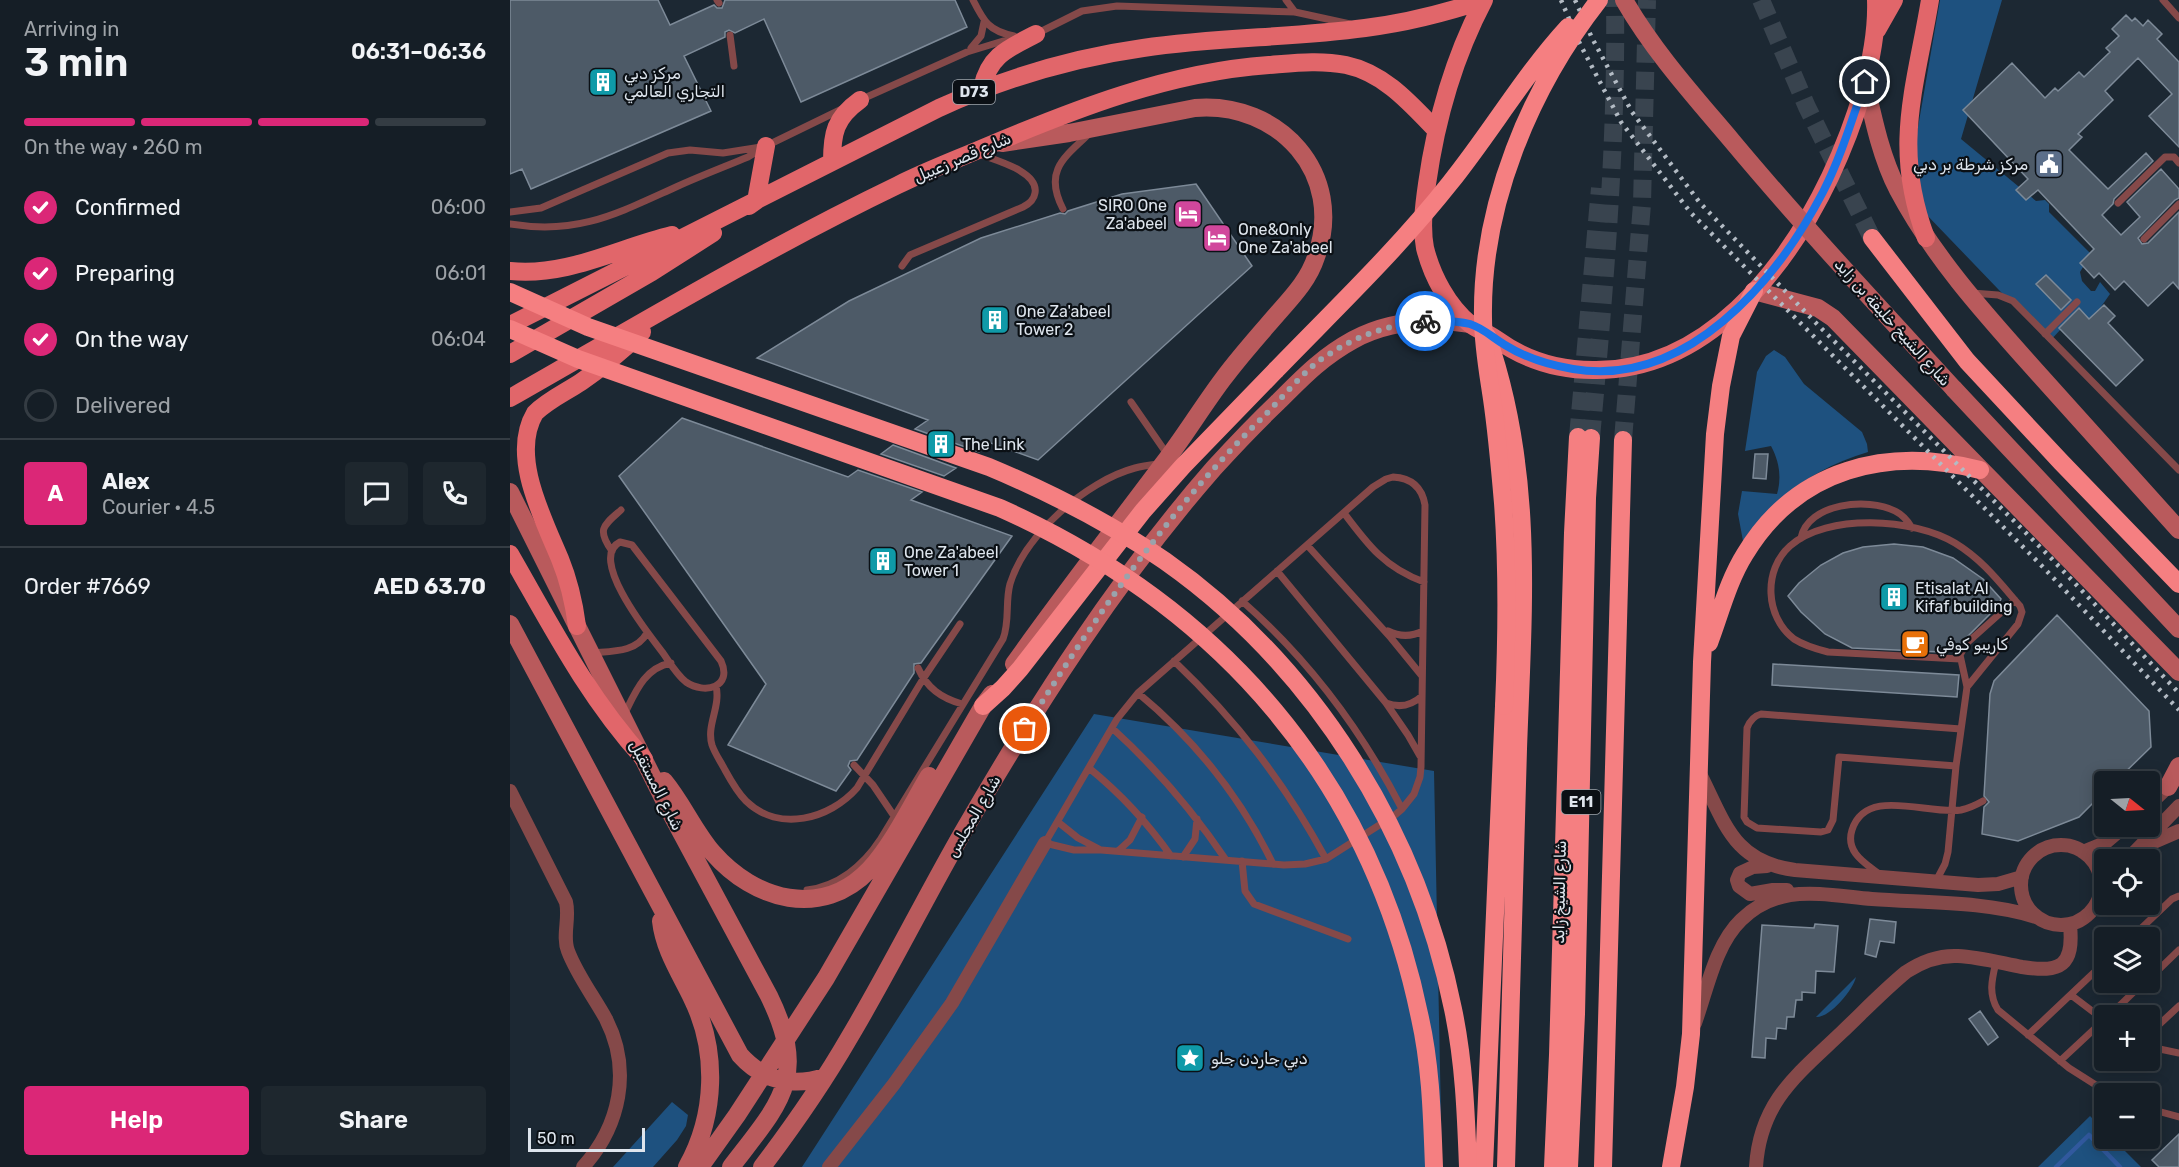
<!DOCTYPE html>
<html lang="en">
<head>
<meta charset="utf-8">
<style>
  :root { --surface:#151e26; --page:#1e272e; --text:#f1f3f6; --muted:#9da2a7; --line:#343c43; --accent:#db2777 }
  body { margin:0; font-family:Rubik,Vazirmatn,sans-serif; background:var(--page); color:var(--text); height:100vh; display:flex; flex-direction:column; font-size:22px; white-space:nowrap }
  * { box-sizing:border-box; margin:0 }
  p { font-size:20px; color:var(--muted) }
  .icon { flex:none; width:33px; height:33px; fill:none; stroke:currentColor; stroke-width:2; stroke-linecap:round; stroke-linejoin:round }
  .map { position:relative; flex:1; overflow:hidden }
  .drawer { display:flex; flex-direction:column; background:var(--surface); width:510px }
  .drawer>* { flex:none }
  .needle { width:39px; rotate:108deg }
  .buttons { position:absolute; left:1584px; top:771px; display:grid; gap:12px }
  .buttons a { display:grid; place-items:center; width:66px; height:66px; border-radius:6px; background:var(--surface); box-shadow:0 3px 15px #0003,0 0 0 2px var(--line); font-size:30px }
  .scale { position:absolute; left:18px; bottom:15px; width:117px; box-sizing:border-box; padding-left:6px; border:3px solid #dee5ed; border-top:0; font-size:16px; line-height:21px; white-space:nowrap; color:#dee5ed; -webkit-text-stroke:4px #0b1015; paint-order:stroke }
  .pin { position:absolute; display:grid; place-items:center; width:51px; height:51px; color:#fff; margin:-26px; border:3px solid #fff; border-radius:50%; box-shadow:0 2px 6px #0007 }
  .courier { position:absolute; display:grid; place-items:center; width:60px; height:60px; margin:-30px; border:4px solid #1a73e8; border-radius:50%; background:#fff; color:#222; box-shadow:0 2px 8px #0007 }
  .summary em { font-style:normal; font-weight:600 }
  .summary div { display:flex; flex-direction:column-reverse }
  .summary { display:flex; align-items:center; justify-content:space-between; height:102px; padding:0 24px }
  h1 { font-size:39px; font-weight:600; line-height:45px }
  .bar { display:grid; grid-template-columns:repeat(4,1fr); gap:9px 6px; align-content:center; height:72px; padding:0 24px }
  .bar i { height:8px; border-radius:4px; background:var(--line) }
  .bar .active { background:var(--accent) }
  .bar p { grid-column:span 4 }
  .line { display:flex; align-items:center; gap:15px; padding:0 24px; border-top:2px solid var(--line) }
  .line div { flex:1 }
  .round { display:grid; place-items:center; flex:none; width:63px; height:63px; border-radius:6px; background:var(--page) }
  ol { padding:0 24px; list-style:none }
  li { display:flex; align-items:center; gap:18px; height:66px }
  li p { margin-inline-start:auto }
  li .icon { padding:6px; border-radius:50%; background:var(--accent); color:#fff; stroke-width:4 }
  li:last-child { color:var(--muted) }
  li i { width:33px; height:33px; border:3px solid var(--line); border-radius:50% }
  .button { display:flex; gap:12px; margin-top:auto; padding:12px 24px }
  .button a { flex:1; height:69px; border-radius:6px; background:var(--accent); color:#fff; font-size:24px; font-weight:600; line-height:69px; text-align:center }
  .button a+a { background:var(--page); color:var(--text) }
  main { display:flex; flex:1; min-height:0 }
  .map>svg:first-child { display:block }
  .green { fill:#1e517f }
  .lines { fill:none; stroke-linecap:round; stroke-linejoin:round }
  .stream { stroke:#31599e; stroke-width:4.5 }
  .building { fill:#4d5a67; stroke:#7d8a98; stroke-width:1.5 }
  .highway-tunnel { stroke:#39444f; stroke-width:18; stroke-dasharray:18 9; stroke-linecap:butt }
  .lane { stroke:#854949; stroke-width:7 }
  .street { stroke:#854949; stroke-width:14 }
  .secondary { stroke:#b95a5c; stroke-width:18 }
  .primary { stroke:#e1666a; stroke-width:18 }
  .highway { stroke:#f57f81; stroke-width:18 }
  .rail { stroke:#b3bbc4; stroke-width:4.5; stroke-dasharray:3 6; stroke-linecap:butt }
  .secondary-bridge { stroke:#b95a5c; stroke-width:18 }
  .highway-bridge { stroke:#f57f81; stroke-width:18 }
  .done { stroke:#9aa3ac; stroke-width:6; stroke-dasharray:0 10.8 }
  .route { stroke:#1a73e8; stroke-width:8 }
  .labels { text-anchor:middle; stroke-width:4.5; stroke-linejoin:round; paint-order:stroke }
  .shield { fill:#0b1015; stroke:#9fa5ac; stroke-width:1.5 }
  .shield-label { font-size:15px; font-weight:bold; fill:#dee5ed }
  .poi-label { font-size:16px; fill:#dee5ed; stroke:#0b1015; text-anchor:start }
  .street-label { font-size:16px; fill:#dee5ed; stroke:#0b1015 }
</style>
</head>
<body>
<main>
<section class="drawer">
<div class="summary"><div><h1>3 min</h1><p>Arriving in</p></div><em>06:31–06:36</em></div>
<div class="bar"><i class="active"></i><i class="active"></i><i class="active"></i><i></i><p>On the way · 260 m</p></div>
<ol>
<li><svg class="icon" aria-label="check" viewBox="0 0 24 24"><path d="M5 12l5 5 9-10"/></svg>Confirmed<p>06:00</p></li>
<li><svg class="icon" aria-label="check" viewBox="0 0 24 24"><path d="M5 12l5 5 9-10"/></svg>Preparing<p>06:01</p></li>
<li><svg class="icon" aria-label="check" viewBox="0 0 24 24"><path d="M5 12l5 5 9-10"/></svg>On the way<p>06:04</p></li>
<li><i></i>Delivered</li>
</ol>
<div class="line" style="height:108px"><b class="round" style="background:var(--accent);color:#fff">A</b><div><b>Alex</b><p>Courier · 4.5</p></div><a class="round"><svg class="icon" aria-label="chat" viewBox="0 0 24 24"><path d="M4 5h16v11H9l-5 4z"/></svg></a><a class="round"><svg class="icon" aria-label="phone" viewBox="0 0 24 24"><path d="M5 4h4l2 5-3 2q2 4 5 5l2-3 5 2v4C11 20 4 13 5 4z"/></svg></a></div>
<div class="line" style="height:78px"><div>Order #7669</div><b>AED 63.70</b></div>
<div class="button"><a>Help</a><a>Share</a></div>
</section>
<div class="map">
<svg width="1669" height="1167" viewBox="0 0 1669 1167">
  <rect width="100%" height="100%" fill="#1c2833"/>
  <!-- green -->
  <path class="green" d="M1430 0H1492L1451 139 1526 201 1535 200 1539 204V212L1581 254 1570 272 1572 281 1581 291H1585L1590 282 1600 294 1576 328 1563 316 1539 342 1414 212 1405 181 1407 133Z
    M1264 350 1275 357 1294 384 1352 432 1357 444 1358 452C1305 468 1265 496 1233 541L1228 514 1232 491 1267 494C1272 477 1269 461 1261 446L1235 451 1247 372 1256 356Z
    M584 714 924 771 932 1167H292Z
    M1346 977C1343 990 1320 1018 1306 1017Z
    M162 1102 178 1115 176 1126 167 1140 143 1167H103Z
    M1580 1116 1594 1130V1138L1603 1139 1631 1167H1528Z"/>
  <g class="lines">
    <!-- stream -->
    <path class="stream" d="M1546 1167 1579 1135 1610 1167"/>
  </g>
  <!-- building -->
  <path class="building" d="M0 0H148L160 25 204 5 207 8H212L215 0H445L457 27 291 102 254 19 225 33 219 30 215 32V37L174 56 201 111 21 189 12 169 0 174Z
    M1616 15 1622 21 1625 18 1633 26 1638 20 1652 34 1647 39 1669 62V147L1639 116 1662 94 1628 58 1595 91 1603 100 1568 134 1572 137 1559 150 1598 189 1636 153 1643 161 1604 199 1603 204 1592 215 1611 235 1630 217 1617 202 1651 169 1669 189V198L1665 200 1628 238 1632 244 1638 243 1669 212V289L1663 282 1638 306 1614 281 1605 290 1589 273 1584 278 1570 263 1584 249 1528 190 1516 200 1506 190 1518 179 1453 110 1502 63 1535 98 1545 88 1548 91 1569 72 1574 77 1600 52 1596 48 1609 36 1602 29Z
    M686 184 742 266 528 460 481 443 469 452 405 429 418 420 247 358 339 301 471 238 550 213 555 214 558 211 612 194Z
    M1536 275 1561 300 1551 310 1526 284Z
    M1594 305 1605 316 1598 323 1633 360 1606 386 1549 328 1569 308 1579 319Z
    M172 418 338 477 348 470 412 492 401 500 502 536 411 663 404 664V673L347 760 340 761 338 766 341 770 326 791 218 745 256 684 109 476Z
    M383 445 446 468 434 476 371 454Z
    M1245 454H1258L1256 479 1243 478Z
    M1384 544 1413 547 1443 558 1473 579 1491 599 1488 606 1444 650 1430 652 1342 648 1315 634 1291 612 1278 596 1289 583 1311 565 1333 553 1353 547Z
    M1547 615 1639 711 1641 747 1605 782H1594V792L1569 817 1508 841 1472 834 1474 807 1479 802 1474 796 1480 694 1484 681Z
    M1263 664 1449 675 1447 697 1262 685Z
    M1360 919 1386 922 1384 943 1370 941 1366 957 1355 954Z
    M1305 924 1328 926 1324 972 1306 971 1305 993 1292 992V1000H1286L1284 1017H1277L1276 1029 1267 1028 1266 1039 1256 1038 1255 1058 1242 1057 1252 925 1304 928Z
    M1470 1011 1488 1037 1478 1045 1459 1019Z
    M1669 1134V1167H1649L1642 1160Z"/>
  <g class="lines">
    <!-- highway-tunnel -->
    <path class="highway-tunnel" d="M1251 0 1297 107 1362 238
      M1068 437 1090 188
      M1081 438C1094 292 1107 147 1105 0
      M1113 440 1132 204 1137 0"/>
    <!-- lane -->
    <path class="lane" d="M207 0 209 3
      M463 0C474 22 479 31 504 36
      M776 0 785 12
      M1653 0 1669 18
      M526 34 572 11 607 6 785 12 840 24
      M220 35 224 66
      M461 48 471 36 474 22
      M350 100 457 52 503 38
      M1608 203 1655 157H1664L1669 163
      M553 209C534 172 552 159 579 134
      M0 212 31 208 158 153 180 150 213 153 251 147
      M0 224C68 235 106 214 166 187 190 176 214 167 238 157L256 146 332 109
      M1634 239 1669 204
      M392 266 400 255 513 207C519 204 524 200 525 193 529 171 484 160 469 154
      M1462 293 1488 295 1503 301 1669 470
      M1535 334 1567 302
      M621 402 657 454
      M883 477C901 478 912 487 915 505L911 767 910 777 904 794 892 809 885 815 816 859 795 864 774 865 591 850H564L535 843 607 719 628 693 863 487 876 479Z
      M834 513C858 545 875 568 914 582
      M1291 538C1298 503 1358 497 1385 511 1393 515 1398 521 1402 528
      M110 542 122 545 211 661C223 687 195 695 176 682 167 675 160 663 153 653 140 636 77 558 110 542Z
      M797 545 881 638 912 676
      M102 551C86 529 94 525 111 510
      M767 571 876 703 898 735 910 756
      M732 601C800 661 851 729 892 809
      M878 631C890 637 901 637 913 631
      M81 653C101 651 126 653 137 633
      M1450 659 1318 652C1306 649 1295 646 1284 639 1255 617 1253 570 1280 546 1317 513 1404 518 1445 543 1473 560 1490 583 1510 606L1512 612 1508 624 1457 687
      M664 661C727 721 774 782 816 859
      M408 668C417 688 431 698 452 704
      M206 686C211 707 196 725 202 745 205 754 211 762 215 770 221 781 227 792 236 801 269 833 320 819 347 788L413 679 450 624
      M628 693C686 741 730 796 763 864
      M876 703C889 708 901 706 912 696
      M114 715C125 693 134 668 161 663
      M602 728C646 768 683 811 716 860
      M344 765 363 785 384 816
      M1446 766 1329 757 1323 820 1318 830 1311 832 1247 828 1237 822 1234 817 1237 728C1240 720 1244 716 1251 714L1451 729
      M579 768C611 794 637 822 661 856
      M548 822 568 838 589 849
      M608 851 620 840 632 817
      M673 857 685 839 687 819
      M732 861 735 891 744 904 838 939
      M1369 874C1355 863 1335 852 1342 830 1356 786 1417 815 1451 810 1460 808 1466 805 1473 801
      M1426 881 1435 864 1438 852 1446 766 1457 687 1450 655 1457 643 1505 600
      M297 890C328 886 353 866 370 840L493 639C500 621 495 602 500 584 515 535 576 481 625 468 632 466 640 465 648 464
      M1621 938 1662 899 1669 896
      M1486 962C1482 979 1478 994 1488 1010L1559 1068 1600 1094
      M1640 978 1669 950
      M1561 995 1594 1020
      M1599 1016 1634 982
      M1640 1033 1669 1006
      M1518 1035 1594 963
      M1640 1047 1669 1053
      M1550 1061 1594 1020
      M1640 1109 1669 1117"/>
    <!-- street -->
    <path class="street" d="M1190 774C1215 823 1223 862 1285 870L1468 885 1488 884 1512 877
      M0 791 56 902C60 918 52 936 58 951 67 975 84 997 96 1019 122 1070 110 1126 73 1167
      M1640 804 1664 781
      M1511 885a40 40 0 1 1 80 0a40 40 0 1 1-80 0Z
      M1632 847 1669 831
      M1573 852 1595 843 1615 826
      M1617 860 1669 806
      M1257 866 1243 867 1230 873 1227 880 1229 886 1240 894 1263 890H1277
      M1185 1023C1197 990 1205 945 1231 920 1244 907 1262 898 1280 895 1306 891 1336 897 1362 899 1415 903 1475 901 1526 917
      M319 1167 384 1084 442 1003 535 843
      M1246 1167C1250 1101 1288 1074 1332 1032 1353 1012 1373 991 1396 972 1411 962 1429 955 1448 956 1469 957 1491 963 1512 967 1551 973 1564 966 1560 925"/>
    <!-- secondary -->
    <path class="secondary" d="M1355 82C1363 118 1371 157 1388 190 1424 258 1475 314 1526 371 1574 424 1621 477 1669 530
      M492 143 559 133 685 108C769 101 836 174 806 257 799 279 783 296 768 313 749 335 730 356 713 379 692 407 674 437 653 464 603 531 552 596 504 664
      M1244 291 1308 308 1323 318 1669 672
      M1444 389 1669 629
      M0 492 157 806 259 996C299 1078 270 1103 221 1167
      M0 624 230 1055C253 1081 283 1087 315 1077
      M154 781C173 804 184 831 203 853 244 900 312 920 360 869 383 844 401 806 419 776
      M1658 787 1669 766
      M151 921C154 949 170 973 182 998 208 1051 206 1115 177 1167
      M190 1167 227 1115 316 978 473 706 482 694
      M252 1167C283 1126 313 1083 339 1038 379 971 414 900 453 832 527 704 607 579 704 468 725 445 746 423 768 402 793 377 812 357 843 340 880 320 921 318 961 324"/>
    <!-- primary -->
    <path class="primary" d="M974 0C944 57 926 120 917 184 914 205 911 227 915 248 922 276 938 306 960 324 968 330 978 333 986 339 1015 360 1048 370 1083 370 1196 372 1276 269 1320 177 1344 126 1368 57 1366 0
      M1367 30 1384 0
      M472 88C479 55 499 48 526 34
      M322 162C322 133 325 118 350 100
      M239 206 246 201 256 146
      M1416 238C1382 147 1405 90 1420 0
      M0 271C57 277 108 248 162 235
      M0 325 429 108C495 78 562 58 633 48 707 37 781 38 855 28 895 23 935 13 974 0
      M0 354 142 272 203 233
      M0 398C128 325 255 249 388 185 416 171 445 160 473 148 565 109 659 72 759 65 785 63 810 60 836 65 874 73 900 103 926 130
      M0 554C42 627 77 696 134 759
      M67 626C64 603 59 581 50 559 32 516 0 455 25 413 38 400 56 392 71 382 93 367 113 350 132 332"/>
    <!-- highway -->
    <path class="highway" d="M1362 238 1457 361 1551 462 1669 584
      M977 336C1025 473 1013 607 1008 749 1004 889 999 1028 996 1167
      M1199 643C1210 614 1218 581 1235 554 1287 468 1378 446 1470 470
      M473 706 493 688 510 669 633 511 673 466 766 370
      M974 1167 994 706
      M1043 1167 1048 1055 1063 533 1068 437
      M1059 1167 1066 1014 1077 498 1081 438
      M1093 1167 1113 440
      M1161 1167 1175 1087 1181 1034 1192 662 1205 434 1211 386 1221 336 1244 291"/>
    <!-- rail -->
    <path class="rail" d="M1051 0 1070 44 1111 122 1181 213 1530 564 1669 710
      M1065 0 1082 38 1122 112 1190 203 1306 323 1539 556 1669 693"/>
    <!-- secondary-bridge -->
    <path class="secondary-bridge" d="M1114 0C1144 52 1184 96 1222 141 1293 226 1369 307 1444 389"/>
    <!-- highway-bridge -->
    <path class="highway-bridge" d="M0 292 78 327 479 467C541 493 600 523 655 561 804 666 907 831 943 1009 954 1061 956 1114 958 1167
      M0 329 68 359 490 508C711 607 861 779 910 1018 921 1067 922 1117 924 1167
      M766 370C825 309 887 250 940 183 981 132 1014 75 1058 27
      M994 706C997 638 998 570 993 503 990 468 987 433 982 399 978 372 973 345 973 318 971 205 1020 88 1089 0"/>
  </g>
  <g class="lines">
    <!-- done -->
    <path class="done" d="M515 729C585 617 660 508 755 415 771 399 795 370 813 358 848 335 874 326 915 321"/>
    <!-- route -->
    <path class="route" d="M915 321C930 321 945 320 960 324 973 328 983 338 995 345 1016 358 1038 365 1063 369 1176 388 1266 282 1313 192 1331 157 1342 119 1355 82"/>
  </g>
  <!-- icons -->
  <defs>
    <g id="building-square" transform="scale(1.5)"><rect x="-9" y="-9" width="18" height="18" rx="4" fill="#0f9aa8" stroke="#0b1015"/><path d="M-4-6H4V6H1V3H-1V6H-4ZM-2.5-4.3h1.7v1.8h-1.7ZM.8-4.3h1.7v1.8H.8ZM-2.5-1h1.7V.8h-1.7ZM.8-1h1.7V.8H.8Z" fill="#fff"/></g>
    <g id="civic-square" transform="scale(1.5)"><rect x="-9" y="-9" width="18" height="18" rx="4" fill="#5c6f8a" stroke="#0b1015"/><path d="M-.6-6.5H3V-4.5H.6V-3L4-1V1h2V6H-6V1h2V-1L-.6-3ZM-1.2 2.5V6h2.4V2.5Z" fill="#fff"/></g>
    <g id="hotel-square" transform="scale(1.5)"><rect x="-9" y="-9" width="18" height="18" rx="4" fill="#d1479c" stroke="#0b1015"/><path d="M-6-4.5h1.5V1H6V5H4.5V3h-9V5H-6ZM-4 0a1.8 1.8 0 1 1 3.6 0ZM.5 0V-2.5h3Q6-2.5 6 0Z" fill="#fff"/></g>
    <g id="cafe-square" transform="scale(1.5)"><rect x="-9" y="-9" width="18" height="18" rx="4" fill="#e8710a" stroke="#0b1015"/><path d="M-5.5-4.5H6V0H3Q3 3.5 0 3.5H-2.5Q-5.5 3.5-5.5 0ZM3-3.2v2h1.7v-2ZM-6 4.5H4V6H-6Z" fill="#fff"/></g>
    <g id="sight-square" transform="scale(1.5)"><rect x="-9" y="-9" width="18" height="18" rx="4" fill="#0f9aa8" stroke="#0b1015"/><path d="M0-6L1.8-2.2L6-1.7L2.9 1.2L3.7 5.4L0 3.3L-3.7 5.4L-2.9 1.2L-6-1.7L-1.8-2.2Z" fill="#fff"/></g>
  </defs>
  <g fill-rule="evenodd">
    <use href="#building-square" x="93" y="82"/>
    <use href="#civic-square" x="1539" y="164"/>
    <use href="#hotel-square" x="678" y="214"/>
    <use href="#hotel-square" x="707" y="238"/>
    <use href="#building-square" x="485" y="320"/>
    <use href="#building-square" x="431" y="444"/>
    <use href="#building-square" x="373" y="561"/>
    <use href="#building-square" x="1384" y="597"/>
    <use href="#cafe-square" x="1405" y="644"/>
    <use href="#sight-square" x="680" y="1058"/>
  </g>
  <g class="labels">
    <!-- shield labels -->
    <g class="shield">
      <rect x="443" y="80" width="42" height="24" rx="4.5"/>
      <rect x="1051.5" y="790" width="39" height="24" rx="4.5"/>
    </g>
    <g class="shield-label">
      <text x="464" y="97">D73</text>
      <text x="1071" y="807">E11</text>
    </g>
    <!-- poi labels -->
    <g class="poi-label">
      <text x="114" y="79">مركز دبي<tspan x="114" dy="18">التجاري العالمي</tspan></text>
      <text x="1518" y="170" text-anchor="end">مركز شرطة بر دبي</text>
      <text x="657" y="211" text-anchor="end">SIRO One<tspan x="657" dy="18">Za'abeel</tspan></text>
      <text x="728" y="235">One&amp;Only<tspan x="728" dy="18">One Za'abeel</tspan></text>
      <text x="506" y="317">One Za'abeel<tspan x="506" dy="18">Tower 2</tspan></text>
      <text x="452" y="450">The Link</text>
      <text x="394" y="558">One Za'abeel<tspan x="394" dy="18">Tower 1</tspan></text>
      <text x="1405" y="594">Etisalat Al<tspan x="1405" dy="18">Kifaf building</tspan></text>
      <text x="1426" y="650">كاريبو كوفي</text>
      <text x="701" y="1064">دبي جاردن جلو</text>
    </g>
    <!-- street labels -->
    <g class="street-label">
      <text transform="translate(452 157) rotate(-23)" y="6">شارع قصر زعبيل</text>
      <text transform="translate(1383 322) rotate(48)" y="6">شارع الشيخ خليفة بن زايد</text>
      <text transform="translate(147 785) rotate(63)" y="6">شارع المستقبل</text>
      <text transform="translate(463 816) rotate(-60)" y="6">شارع المجلس</text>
      <text transform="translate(1049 892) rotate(-89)" y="6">شارع الشيخ زايد</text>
    </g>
  </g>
</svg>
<div class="buttons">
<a><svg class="needle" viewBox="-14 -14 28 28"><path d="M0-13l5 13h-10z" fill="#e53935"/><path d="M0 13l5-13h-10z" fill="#9da2a7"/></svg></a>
<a><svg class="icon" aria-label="locate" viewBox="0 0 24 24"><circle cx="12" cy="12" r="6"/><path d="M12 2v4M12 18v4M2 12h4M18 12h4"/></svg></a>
<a><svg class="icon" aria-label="layers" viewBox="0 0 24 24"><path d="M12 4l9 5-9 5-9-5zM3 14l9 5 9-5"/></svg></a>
<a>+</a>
<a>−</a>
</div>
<div class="scale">50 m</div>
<div class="pin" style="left:515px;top:729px;background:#ea580c"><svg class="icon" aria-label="bag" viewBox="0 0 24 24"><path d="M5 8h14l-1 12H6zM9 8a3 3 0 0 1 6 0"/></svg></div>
<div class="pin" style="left:1355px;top:82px;background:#1f2937"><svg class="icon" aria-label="home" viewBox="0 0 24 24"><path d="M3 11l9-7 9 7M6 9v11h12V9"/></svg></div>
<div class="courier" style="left:915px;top:321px"><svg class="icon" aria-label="bike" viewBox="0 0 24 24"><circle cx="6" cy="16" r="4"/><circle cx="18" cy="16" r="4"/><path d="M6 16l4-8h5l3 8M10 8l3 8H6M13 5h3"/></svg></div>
</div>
</main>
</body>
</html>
